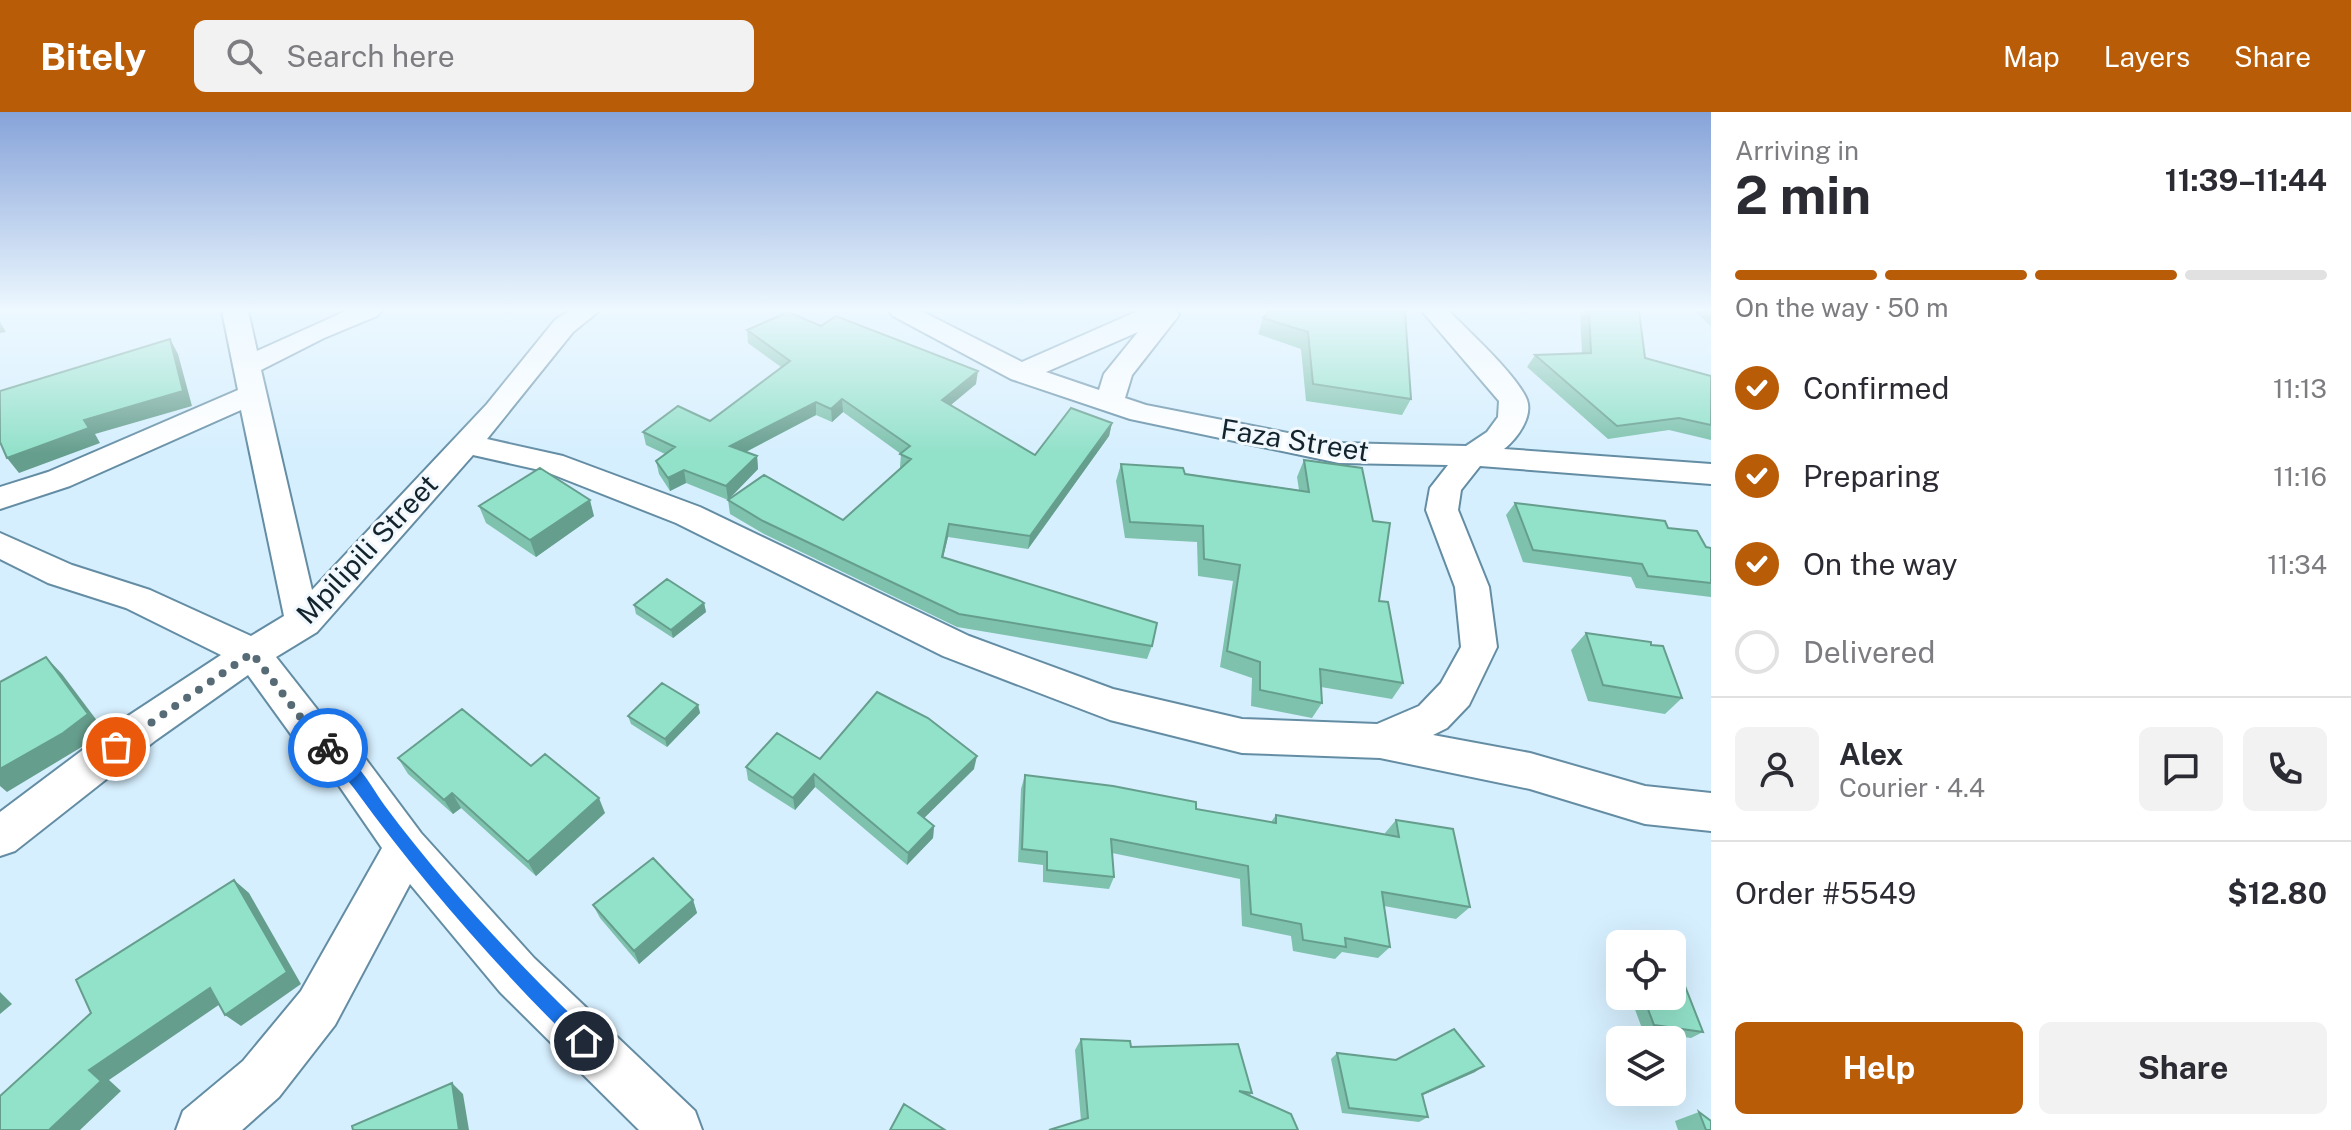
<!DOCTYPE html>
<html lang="en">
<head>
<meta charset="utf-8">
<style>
  :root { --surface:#fff; --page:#f2f2f3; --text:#2b2b33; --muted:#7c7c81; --line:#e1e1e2; --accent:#b85c07 }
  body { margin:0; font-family:"Public Sans",sans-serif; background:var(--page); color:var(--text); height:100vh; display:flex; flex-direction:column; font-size:30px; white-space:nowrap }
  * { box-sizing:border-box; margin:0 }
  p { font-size:26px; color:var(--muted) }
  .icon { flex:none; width:44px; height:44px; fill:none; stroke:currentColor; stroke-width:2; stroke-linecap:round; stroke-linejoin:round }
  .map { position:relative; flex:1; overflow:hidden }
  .details { display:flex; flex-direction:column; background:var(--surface); width:640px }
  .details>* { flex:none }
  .tools { position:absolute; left:1606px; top:818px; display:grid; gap:16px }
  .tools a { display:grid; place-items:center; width:80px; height:80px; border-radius:12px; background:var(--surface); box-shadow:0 8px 32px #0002; font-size:40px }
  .pin { position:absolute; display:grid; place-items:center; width:68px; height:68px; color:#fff; margin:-34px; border:4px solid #fff; border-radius:50%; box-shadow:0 2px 8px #0007 }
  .courier { position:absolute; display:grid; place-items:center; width:80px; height:80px; margin:-40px; border:6px solid #1a73e8; border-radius:50%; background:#fff; color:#222; box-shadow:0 2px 10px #0007 }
  .headline em { font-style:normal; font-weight:700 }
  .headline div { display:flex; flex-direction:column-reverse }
  .headline { display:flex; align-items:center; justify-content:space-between; height:136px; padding:0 24px }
  h1 { font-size:52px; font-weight:700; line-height:60px }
  .bar { display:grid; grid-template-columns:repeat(4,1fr); gap:12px 8px; align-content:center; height:96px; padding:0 24px }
  .bar i { height:10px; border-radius:6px; background:var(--line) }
  .bar .selected { background:var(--accent) }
  .bar p { grid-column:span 4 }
  .line { display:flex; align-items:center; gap:20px; padding:0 24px; border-top:2px solid var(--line) }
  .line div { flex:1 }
  .round { display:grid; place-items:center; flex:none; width:84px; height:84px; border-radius:12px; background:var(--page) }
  ol { padding:0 24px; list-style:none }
  li { display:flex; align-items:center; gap:24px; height:88px }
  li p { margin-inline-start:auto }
  li .icon { padding:8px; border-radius:50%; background:var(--accent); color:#fff; stroke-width:4 }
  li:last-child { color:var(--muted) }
  li i { width:44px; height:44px; border:4px solid var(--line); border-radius:50% }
  .action { display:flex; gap:16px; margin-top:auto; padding:16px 24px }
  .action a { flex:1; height:92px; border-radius:12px; background:var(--accent); color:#fff; font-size:32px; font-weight:700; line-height:92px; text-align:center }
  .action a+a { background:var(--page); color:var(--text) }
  header { display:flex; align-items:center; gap:48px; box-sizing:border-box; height:112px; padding:0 40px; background:var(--accent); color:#fff }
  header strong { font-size:38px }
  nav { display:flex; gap:44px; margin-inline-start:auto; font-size:28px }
  .search { width:560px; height:72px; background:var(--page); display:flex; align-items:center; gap:20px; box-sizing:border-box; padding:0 28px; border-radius:12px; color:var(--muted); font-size:30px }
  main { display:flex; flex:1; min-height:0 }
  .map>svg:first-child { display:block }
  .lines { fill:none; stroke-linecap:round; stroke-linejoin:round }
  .minor-casing { stroke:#648da4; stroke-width:4 }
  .minor { fill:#fff; fill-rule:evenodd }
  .wall { fill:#7ec2ad }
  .shaded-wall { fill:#669e8d }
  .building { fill:#92e1c9; stroke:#669e8d; stroke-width:2 }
  .route { fill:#1a73e8 }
  .done { stroke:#576b76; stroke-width:8; stroke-dasharray:0 14.4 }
  .labels { text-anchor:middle; stroke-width:6; stroke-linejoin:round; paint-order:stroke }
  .street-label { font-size:28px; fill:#13242d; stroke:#f1f9fe }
</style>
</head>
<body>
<header>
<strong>Bitely</strong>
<div class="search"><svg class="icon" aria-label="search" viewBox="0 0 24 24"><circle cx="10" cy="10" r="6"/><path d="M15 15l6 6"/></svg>Search here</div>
<nav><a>Map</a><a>Layers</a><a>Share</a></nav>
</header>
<main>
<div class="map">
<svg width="1711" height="1018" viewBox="0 0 1711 1018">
  <rect width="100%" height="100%" fill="#d6effe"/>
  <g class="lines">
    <!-- minor casing -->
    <g class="minor-casing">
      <path id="minor" d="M222 199H248L257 239 346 199H381L377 204 324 226 261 258 312 478 487 292 555 208 569 199H599L573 220 487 327 563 344 700 395 969 524 1113 577 1242 607 1377 612 1419 594 1441 571 1461 535 1455 475 1426 398 1430 376 1448 353 1339 351 1130 307 1011 267 893 204 889 199H921L1022 250 1138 199H1176L1179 203 1132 263 1125 286 1146 293 1339 331 1466 334 1487 320 1498 305 1499 289 1422 199H1449C1468 219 1518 264 1527 288 1533 305 1517 327 1504 337L1711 352V372L1480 354 1461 378 1458 398 1489 475 1497 535 1469 593 1447 616 1433 623 1530 641 1645 674 1711 681V719L1645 712 1530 677 1380 646 1242 641 1110 608 943 544 676 411 544 359 473 343 317 520 276 545 331 615 359 638 421 721 534 846 695 999 702 1018H639L500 880 410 772 335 913 279 985 242 1018H176L183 999 243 949 301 879 382 736 331 662 303 639 248 563 156 628 15 739 0 744V700L128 604 221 543 126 496 48 471 0 447V421L72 453 150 478 251 524 284 504 241 298 70 374 0 397V375L48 360 238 278ZM1138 220 1104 262 1099 278 1046 260Z"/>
    </g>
    <!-- minor -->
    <use href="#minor" class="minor"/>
  </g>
  <!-- wall -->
  <path class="wall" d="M1405 199 1411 287 1402 303 1306 289 1301 237 1258 222 1263 206Z
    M1580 199H1639L1645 246 1711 264V328L1669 318 1608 327 1527 255 1535 243 1582 241Z
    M1697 199H1711V214L1695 200Z
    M821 214 976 272 951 293 1035 343 1112 311 1109 324 1028 437 948 425 943 446 1152 534 1147 547 957 515 764 422 730 402 728 388 843 408 901 356 900 355 901 342 843 300 832 310 816 303 746 340 757 344 758 357 728 388 686 371 670 379 659 362 656 349 665 342 646 333 643 320 710 309 781 255 748 231 747 218Z
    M1304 348 1379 489 1403 571 1392 587 1321 575 1322 591 1312 606 1251 594 1252 566 1220 555 1233 469 1198 464 1197 430 1125 426 1116 369 1121 352 1299 378 1297 365Z
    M1515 391 1668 416 1706 435 1711 436V485L1636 476 1631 465 1523 450 1506 403Z
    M479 394 594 404 536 445 486 411Z
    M704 491 706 500 673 526 636 502 634 493Z
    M1586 521 1651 533 1682 586 1665 602 1588 589 1571 538Z
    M698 593 700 601 667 635 631 612 628 604Z
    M398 646 531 654 605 701 536 764 461 696 453 702 408 662Z
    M820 647 974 657 924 706 934 714 933 726 907 753 815 675 795 698 748 668 746 655Z
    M1025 663 1196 697 1271 710 1276 703 1385 722V721L1396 708 1470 795 1456 807 1384 794 1390 835 1378 846 1342 840 1335 847 1293 839 1291 824 1242 814 1240 767 1112 741 1114 765 1109 777 1043 770V753L1018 750 1021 677Z
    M693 788 697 801 639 852 600 806 593 793Z
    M1620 836V855L1614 840Z
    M1630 884H1672L1703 920 1691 926 1643 919Z
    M1081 927 1131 935 1252 981 1249 984 1081 1009 1075 938Z
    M1337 941 1475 960 1423 983 1428 1005 1419 1010 1342 1001 1331 947Z
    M1699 1000 1711 1018H1678L1675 1009Z"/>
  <!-- shaded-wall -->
  <path class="shaded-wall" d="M0 210 6 220 0 221Z
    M170 227 178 242 192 294 95 322 100 331 19 361 7 346 84 308Z
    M978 259 976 272 941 301 942 288Z
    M842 287 843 300 832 310 831 297Z
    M816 290V303L732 347 730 334Z
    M1112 311 1109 324 1028 437 1030 424Z
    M757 344 758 357 728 388 726 374Z
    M684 358 686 371 670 379 668 366Z
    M590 388 594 404 536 445 530 428Z
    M949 412 948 425 940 458 942 445Z
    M704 491 706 500 673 526 671 518Z
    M46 545 62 562 104 618 80 636 7 680 0 674V657Z
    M698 593 700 601 667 635 665 627Z
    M977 644 974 657 917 713 918 701Z
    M814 662 815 675 795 698 793 686Z
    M452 681 461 696 453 702 444 688Z
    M599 686 605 701 536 764 528 750Z
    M934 714 933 726 907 753 908 741Z
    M234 768 249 781 301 872 241 914 225 903Z
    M693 788 697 801 639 852 634 839Z
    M210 876 226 888 109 968 121 979 80 1018H49L89 958Z
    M0 880 12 892 0 902Z
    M1484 954 1475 960 1414 987 1422 982Z
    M452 971 463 982 469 1018H459Z"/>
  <!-- building -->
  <path class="building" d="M1269 199H1405L1411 287 1313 272 1308 220 1263 206Z
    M1589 199H1639L1645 246 1711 264V313L1679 306 1617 314 1535 243 1591 241Z
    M788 200 821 214 836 204 978 259 942 288 1035 343 1071 296 1112 311 1030 424 949 412 942 445 1157 511 1152 534 959 502 763 409 728 388 764 363 843 408 911 347 900 342 910 334 842 287 831 297 816 290 730 334 757 344 726 374 684 358 668 366 656 349 675 335 643 320 678 294 710 309 790 249 747 218Z
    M170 227 183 279 84 308 89 316 7 346 0 330V279Z
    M1304 348 1362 356 1373 409 1390 411 1379 489 1388 490 1403 571 1320 557 1322 591 1260 578V550L1227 539 1240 453 1204 447 1203 414 1130 410 1121 352 1183 356 1185 362 1309 380Z
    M540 356 590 388 530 428 479 394Z
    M1515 391 1665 409 1668 416 1697 419 1706 435 1711 436V471L1648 464 1642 452 1533 438Z
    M667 467 704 491 671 518 634 493Z
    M1586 521 1651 530V533L1663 534 1682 586 1603 573Z
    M46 545 88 602 63 621 0 657V570Z
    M662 571 698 593 665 627 628 604Z
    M877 580 928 606 977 644 918 701 934 714 908 741 814 662 793 686 746 655 777 621 820 647Z
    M462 597 531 654 545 642 599 686 528 750 452 681 444 688 398 646Z
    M1025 663 1113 674 1196 690V697L1276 711V703L1399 725 1396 708 1453 717 1470 795 1382 780 1390 835 1345 826 1346 835 1303 828 1301 812 1251 802 1248 754 1111 727 1114 765 1047 758V740L1022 737Z
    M653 746 693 788 634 839 593 793Z
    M234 768 287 860 225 903 210 876 89 958 101 969 49 1018H0V984L91 901 76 868Z
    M1672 841 1703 920 1654 913 1643 884H1672Z
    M1454 917 1484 954 1422 982 1428 1005 1349 996 1337 941 1396 948Z
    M1081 927 1130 929 1131 935 1238 932 1252 981 1239 979 1291 1002 1298 1018H1049L1088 1006Z
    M452 971 459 1018H353L352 1014Z
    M904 992 945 1018H890Z
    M1699 1000 1711 1009V1018H1706Z"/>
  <!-- sky -->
  <linearGradient id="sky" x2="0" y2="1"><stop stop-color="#86a3d9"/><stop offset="0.58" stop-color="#edf8ff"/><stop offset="1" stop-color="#edf8ff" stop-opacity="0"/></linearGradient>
  <rect width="1711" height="341" fill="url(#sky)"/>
  <!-- route -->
  <path class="route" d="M328 630C353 640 370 673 385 694 446 776 517 851 591 922L593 929 591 935 584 938 578 935C497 855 423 771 356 679 346 665 329 649 321 636Z"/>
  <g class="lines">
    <!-- done -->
    <path class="done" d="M116 635 252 541 317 627 328 636"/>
  </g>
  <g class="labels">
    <!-- street labels -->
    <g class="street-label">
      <text transform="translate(1295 328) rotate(9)" y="10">Faza Street</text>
      <text transform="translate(367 437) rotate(-47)" y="10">Mpilipili Street</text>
    </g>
  </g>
</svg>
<div class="tools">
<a><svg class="icon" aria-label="locate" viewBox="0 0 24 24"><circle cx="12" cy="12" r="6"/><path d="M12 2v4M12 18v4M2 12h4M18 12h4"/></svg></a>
<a><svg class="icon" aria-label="layers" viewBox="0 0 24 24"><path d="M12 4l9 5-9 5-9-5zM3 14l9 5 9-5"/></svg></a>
</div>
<div class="pin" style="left:116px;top:635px;background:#ea580c"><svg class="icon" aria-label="bag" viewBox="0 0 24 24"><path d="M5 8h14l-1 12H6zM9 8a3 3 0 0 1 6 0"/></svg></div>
<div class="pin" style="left:584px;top:929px;background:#1f2937"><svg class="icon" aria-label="home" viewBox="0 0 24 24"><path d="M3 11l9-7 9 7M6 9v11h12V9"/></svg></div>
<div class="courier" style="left:328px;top:636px"><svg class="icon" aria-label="bike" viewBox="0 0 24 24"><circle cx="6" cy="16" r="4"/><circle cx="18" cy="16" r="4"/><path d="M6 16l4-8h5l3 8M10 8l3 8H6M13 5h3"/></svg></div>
</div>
<section class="details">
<div class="headline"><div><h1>2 min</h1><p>Arriving in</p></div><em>11:39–11:44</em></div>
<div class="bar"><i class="selected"></i><i class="selected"></i><i class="selected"></i><i></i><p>On the way · 50 m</p></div>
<ol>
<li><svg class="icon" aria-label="check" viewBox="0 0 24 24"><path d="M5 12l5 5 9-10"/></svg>Confirmed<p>11:13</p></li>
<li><svg class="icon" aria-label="check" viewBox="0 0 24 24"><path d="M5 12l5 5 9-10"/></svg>Preparing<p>11:16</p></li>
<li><svg class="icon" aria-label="check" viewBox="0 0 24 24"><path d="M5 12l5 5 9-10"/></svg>On the way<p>11:34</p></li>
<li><i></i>Delivered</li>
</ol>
<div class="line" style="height:144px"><a class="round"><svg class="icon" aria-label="person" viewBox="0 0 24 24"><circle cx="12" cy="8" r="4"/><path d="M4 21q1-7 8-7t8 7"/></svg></a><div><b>Alex</b><p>Courier · 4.4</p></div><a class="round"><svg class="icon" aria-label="chat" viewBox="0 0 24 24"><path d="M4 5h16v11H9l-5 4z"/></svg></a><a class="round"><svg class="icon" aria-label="phone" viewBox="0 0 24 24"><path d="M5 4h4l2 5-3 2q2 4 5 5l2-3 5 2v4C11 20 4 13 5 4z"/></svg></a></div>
<div class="line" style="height:104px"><div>Order #5549</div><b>$12.80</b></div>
<div class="action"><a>Help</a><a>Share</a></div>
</section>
</main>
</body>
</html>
